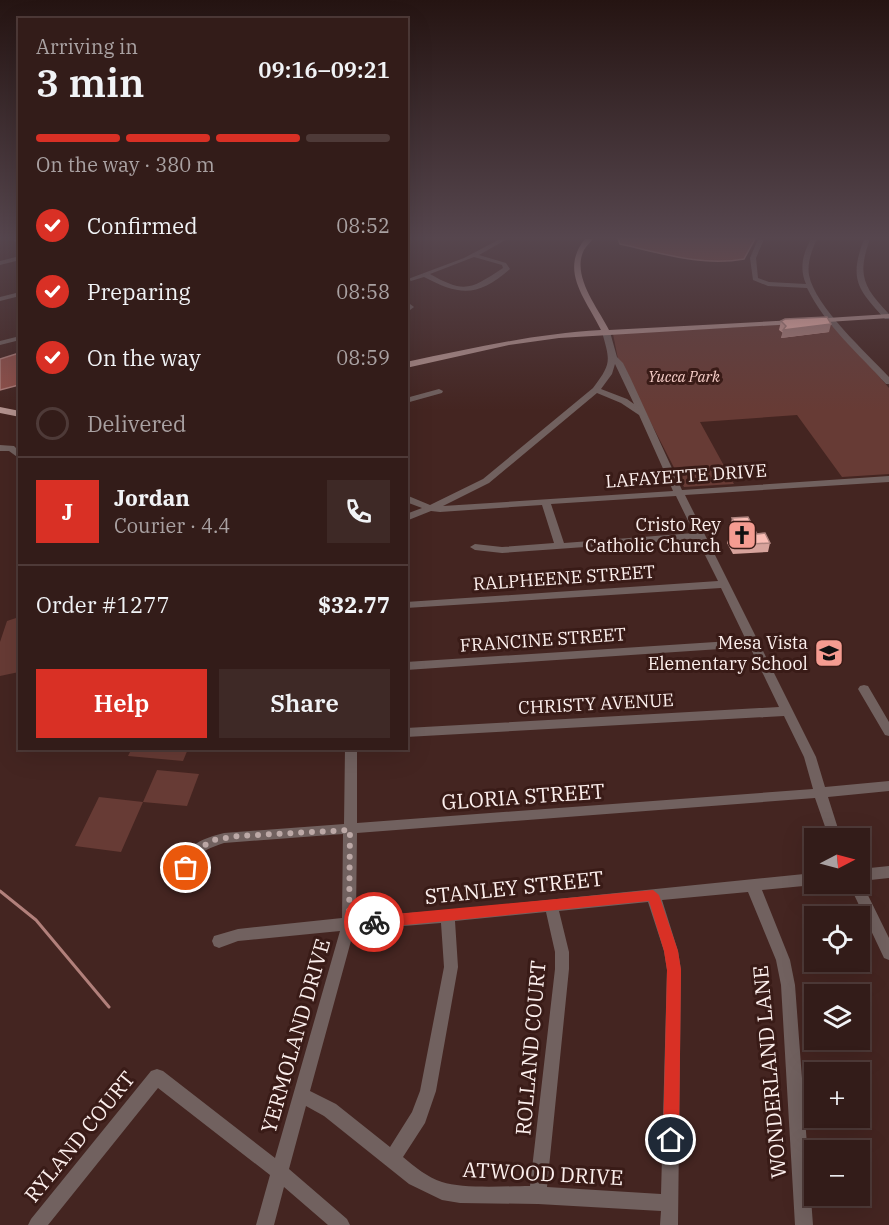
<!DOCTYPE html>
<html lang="en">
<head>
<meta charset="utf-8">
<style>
  :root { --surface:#331c19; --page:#3e2926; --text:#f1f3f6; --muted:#a9a1a2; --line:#4e3a38; --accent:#d93025 }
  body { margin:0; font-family:"IBM Plex Serif",serif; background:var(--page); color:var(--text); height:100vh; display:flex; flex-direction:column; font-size:22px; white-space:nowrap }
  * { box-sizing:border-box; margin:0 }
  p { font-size:20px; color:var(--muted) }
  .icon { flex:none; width:33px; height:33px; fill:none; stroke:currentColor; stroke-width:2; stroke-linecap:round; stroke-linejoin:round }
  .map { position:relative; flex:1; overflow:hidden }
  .side { position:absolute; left:18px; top:18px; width:390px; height:732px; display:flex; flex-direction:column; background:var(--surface); border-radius:0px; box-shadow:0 6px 24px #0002,0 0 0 2px var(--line) }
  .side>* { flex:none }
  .needle { width:39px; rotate:84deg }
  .tools { position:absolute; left:804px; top:828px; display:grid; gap:12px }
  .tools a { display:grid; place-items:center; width:66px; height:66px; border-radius:0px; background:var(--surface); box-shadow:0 6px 24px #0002,0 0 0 2px var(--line); font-size:30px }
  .pin { position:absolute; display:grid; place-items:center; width:51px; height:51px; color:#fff; margin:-26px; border:3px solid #fff; border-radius:50%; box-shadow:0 2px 6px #0007 }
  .courier { position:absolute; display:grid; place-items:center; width:60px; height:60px; margin:-30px; border:4px solid #d93025; border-radius:50%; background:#fff; color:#222; box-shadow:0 2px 8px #0007 }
  .headline em { font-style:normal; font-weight:600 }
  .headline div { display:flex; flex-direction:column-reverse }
  .headline { display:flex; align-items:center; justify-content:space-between; height:102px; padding:0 18px }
  h1 { font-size:39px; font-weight:600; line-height:45px }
  .bar { display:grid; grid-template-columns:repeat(4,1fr); gap:9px 6px; align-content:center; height:72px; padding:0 18px }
  .bar i { height:8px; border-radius:4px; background:var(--line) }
  .bar .on { background:var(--accent) }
  .bar p { grid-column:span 4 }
  .line { display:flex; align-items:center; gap:15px; padding:0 18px; border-top:2px solid var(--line) }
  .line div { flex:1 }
  .round { display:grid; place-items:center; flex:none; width:63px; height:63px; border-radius:0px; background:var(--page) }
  ol { padding:0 18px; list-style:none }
  li { display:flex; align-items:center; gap:18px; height:66px }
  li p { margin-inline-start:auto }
  li .icon { padding:6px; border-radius:50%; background:var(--accent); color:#fff; stroke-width:4 }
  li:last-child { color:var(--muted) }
  li i { width:33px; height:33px; border:3px solid var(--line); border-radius:50% }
  .button { display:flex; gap:12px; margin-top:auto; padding:12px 18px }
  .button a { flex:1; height:69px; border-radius:0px; background:var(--accent); color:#fff; font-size:24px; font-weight:600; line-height:69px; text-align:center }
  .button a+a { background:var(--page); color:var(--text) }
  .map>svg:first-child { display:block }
  .green { fill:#673b35 }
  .water { fill:#93514a; stroke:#b2807b; stroke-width:1.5 }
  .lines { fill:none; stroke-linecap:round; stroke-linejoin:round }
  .stream { stroke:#b2807b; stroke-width:3 }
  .minor { fill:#71615f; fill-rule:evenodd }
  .major { fill:#b3928e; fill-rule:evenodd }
  .wall { fill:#d7a39c }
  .shaded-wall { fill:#af847f }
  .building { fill:#fabdb5; stroke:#af847f; stroke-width:1.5 }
  .route { fill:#d93025 }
  .done { stroke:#bca8a6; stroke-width:6; stroke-dasharray:0 10.8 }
  .labels { text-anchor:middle; stroke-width:6; stroke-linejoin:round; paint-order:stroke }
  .far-park-label { font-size:15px; font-style:italic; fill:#f7cec8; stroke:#391b17 }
  .street-label { font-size:18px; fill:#fcefed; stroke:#391b17 }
  .poi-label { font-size:18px; fill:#fcefed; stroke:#391b17; text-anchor:end }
  .near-street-label { font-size:21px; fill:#fcefed; stroke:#391b17 }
</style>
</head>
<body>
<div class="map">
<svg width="889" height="1225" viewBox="0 0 889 1225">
  <rect width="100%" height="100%" fill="#442521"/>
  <!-- green -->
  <path class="green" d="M832 322 889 388V474L842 477 797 415 700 422 734 484 684 487 618 359 613 334Z
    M19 617V672L0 676V642L7 621Z
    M132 748H188V749L183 761 128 756Z
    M157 770 199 774 187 806 143 802 121 852 75 846 99 797 143 802Z"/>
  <!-- water -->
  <path class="water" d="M618 239H755L744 259C703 267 661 253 620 244Z
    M19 353V385L0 390V359Z"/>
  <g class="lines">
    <!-- stream -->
    <path class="stream" d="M0 891 36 920 109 1007"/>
    <!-- minor -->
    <path class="minor" d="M12 239H19L20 245Z
      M500 239H507L479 255 506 263 510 269C478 297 460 296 424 277L411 281 408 279 464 258ZM474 257 502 265 503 268C471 289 465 294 430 274Z
      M758 239H764L756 258 758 278 769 282 806 284C799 268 803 253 811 239H817C812 250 807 262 809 275 815 307 867 353 889 377V384H886C859 354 825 325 807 288L768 286 753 280 750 258Z
      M864 239H870C857 275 863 287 889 314V319H885C857 289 849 279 864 239Z
      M20 256V260L0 265V261Z
      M20 292V296L0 301V297Z
      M406 301 414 307 406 313Z
      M603 330 610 332 617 357 623 363 630 377 682 490 889 476V482L685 495 816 757 825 787 889 781V791L828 797 841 838H829L815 798 357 833 356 917 448 910 814 873V884H818L814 885 762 890 790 960 795 985 813 1225H795L781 985 776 960 748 892 662 900 678 951 681 970 678 1225H660L661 1211 538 1204 460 1203 442 1200 409 1184 324 1116 306 1106 289 1169 347 1219 350 1225H328L284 1187 274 1225H256L270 1175 158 1088 48 1225H28L31 1219 151 1071 157 1069 163 1071 275 1158 340 931 238 941 219 948 214 946 212 941 214 936 238 929 342 918 343 834 224 843C212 847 199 851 194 863 192 869 193 877 190 883L185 885 180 883C177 877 179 871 180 865 187 844 204 838 224 833L344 824 345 748H357V823L813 789 804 757 784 716 406 737V728L779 707 750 647 406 670V662L746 640 721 588 406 608V602L718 581 697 539 502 553 475 550 470 547 475 544 502 547 554 543 542 505 440 512 431 511 406 521V514L422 508 406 502V495L430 505 483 479 593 388C612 363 610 361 602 332ZM615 364 634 404 627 399 601 389 612 374ZM597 393 621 403 639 415 673 491 443 506 489 483ZM676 496 694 533 564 543 551 504ZM648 902 664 951 667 970 661 1194 547 1187 569 969V952L559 911ZM546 912 555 952V969L530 1186C507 1186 462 1189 442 1182 427 1177 415 1167 403 1157L425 1123 436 1091 458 967 455 921ZM441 923 444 967 420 1091 412 1112 390 1147 336 1104 310 1091 354 930Z
      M20 336V340L0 345V341Z
      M439 389 443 391 442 393 406 403V398Z
      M0 445 14 446 20 452V459L9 451H0Z
      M864 685 868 686 889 722V736L885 735 858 689 860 686Z
      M889 866V878L861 881 889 938V960L884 958 849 884H860V869Z"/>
    <!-- major -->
    <path class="major" d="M585 239H593C590 243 586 246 584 250 571 276 598 308 609 330L795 320 799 322 795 324 559 338 509 345 406 368V362C473 348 533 334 601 330 586 299 559 271 585 239Z
      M889 314V318L812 323 808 321 812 319Z
      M0 407 20 411V417L0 413Z"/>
  </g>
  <!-- wall -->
  <path class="wall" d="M781 321 829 332 781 338 783 333 779 330Z
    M732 518 770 543 768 552 733 554 727 543 730 534H733L730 528Z"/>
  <!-- shaded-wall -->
  <path class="shaded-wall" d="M831 324 829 332 781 338 783 330Z"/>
  <!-- building -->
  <path class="building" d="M827 317 831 324 783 330 786 326 781 321 785 319Z
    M748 517 757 534 765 533 770 543 735 545 730 534 740 533 732 518Z"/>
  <!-- sky -->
  <linearGradient id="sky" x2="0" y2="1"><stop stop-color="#251412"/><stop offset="0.58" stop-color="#56464e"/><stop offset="1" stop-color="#56464e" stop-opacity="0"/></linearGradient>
  <rect width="889" height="410" fill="url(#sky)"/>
  <!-- route -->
  <path class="route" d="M653 890 659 895 678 951 681 970 679 1140 677 1145 671 1148 666 1145 663 1140 667 970 664 951 649 901 374 928 369 926 367 922 369 918 374 916Z"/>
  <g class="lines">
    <!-- done -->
    <path class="done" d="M186 868 189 857 194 851 214 840 238 836 350 830 349 924 374 922"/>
  </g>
  <!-- icons -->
  <defs>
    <g id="church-square" transform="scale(1.5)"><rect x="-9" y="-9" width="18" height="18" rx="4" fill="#f59c91" stroke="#391b17"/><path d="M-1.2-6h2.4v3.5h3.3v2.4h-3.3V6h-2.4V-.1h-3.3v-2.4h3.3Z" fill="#111"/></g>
    <g id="school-square" transform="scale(1.5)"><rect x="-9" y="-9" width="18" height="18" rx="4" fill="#f59c91" stroke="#391b17"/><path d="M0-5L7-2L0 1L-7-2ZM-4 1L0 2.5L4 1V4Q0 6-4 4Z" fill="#111"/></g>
  </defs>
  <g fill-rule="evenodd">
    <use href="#church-square" x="742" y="535"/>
    <use href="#school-square" x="829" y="653"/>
  </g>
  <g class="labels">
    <!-- far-park labels -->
    <g class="far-park-label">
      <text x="684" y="382">Yucca Park</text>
    </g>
    <!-- street labels -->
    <g class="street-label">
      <text transform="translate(686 476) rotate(-4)" y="6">LAFAYETTE DRIVE</text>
      <text transform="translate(564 578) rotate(-4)" y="6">RALPHEENE STREET</text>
      <text transform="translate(543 640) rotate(-4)" y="6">FRANCINE STREET</text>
      <text transform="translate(596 704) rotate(-3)" y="6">CHRISTY AVENUE</text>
    </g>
    <!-- poi labels -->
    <g class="poi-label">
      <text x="721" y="531">Cristo Rey<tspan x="721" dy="21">Catholic Church</tspan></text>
      <text x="808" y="649">Mesa Vista<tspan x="808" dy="21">Elementary School</tspan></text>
    </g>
    <!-- near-street labels -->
    <g class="near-street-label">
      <text transform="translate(523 797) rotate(-4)" y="7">GLORIA STREET</text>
      <text transform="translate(514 888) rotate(-6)" y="7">STANLEY STREET</text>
      <text transform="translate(296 1036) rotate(-74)" y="7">YERMOLAND DRIVE</text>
      <text transform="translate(531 1048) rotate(-85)" y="7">ROLLAND COURT</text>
      <text transform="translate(770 1072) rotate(-95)" y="7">WONDERLAND LANE</text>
      <text transform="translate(80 1137) rotate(-51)" y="7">RYLAND COURT</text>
      <text transform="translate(543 1174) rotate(3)" y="7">ATWOOD DRIVE</text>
    </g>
  </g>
</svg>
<div class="tools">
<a><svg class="needle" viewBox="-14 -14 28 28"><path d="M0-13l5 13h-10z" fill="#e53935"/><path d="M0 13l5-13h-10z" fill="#a9a1a2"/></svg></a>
<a><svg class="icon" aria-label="locate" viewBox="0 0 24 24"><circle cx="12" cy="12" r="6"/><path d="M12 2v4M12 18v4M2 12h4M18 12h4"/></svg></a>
<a><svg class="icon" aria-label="layers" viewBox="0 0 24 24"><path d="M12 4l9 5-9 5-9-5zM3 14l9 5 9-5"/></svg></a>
<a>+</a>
<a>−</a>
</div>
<div class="pin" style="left:186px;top:868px;background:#ea580c"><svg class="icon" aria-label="bag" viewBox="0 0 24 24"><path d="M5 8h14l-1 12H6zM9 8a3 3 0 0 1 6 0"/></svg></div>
<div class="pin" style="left:671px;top:1140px;background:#1f2937"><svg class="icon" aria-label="home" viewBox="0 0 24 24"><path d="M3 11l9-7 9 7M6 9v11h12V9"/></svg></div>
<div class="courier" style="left:374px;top:922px"><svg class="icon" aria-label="bike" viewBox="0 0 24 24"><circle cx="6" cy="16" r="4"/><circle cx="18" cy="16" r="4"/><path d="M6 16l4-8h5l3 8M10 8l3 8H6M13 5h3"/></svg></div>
<section class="side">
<div class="headline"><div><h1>3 min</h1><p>Arriving in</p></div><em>09:16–09:21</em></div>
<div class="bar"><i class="on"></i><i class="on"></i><i class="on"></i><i></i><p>On the way · 380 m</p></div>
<ol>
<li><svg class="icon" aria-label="check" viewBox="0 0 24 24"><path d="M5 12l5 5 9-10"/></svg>Confirmed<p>08:52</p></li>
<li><svg class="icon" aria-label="check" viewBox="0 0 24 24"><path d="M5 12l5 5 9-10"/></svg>Preparing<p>08:58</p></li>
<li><svg class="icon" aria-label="check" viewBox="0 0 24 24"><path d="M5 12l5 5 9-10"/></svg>On the way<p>08:59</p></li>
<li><i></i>Delivered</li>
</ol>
<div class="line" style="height:108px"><b class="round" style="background:var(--accent);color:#fff">J</b><div><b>Jordan</b><p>Courier · 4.4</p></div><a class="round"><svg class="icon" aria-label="phone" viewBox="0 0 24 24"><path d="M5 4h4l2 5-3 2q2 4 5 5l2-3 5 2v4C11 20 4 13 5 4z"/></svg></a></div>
<div class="line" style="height:78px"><div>Order #1277</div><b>$32.77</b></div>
<div class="button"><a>Help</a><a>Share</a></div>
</section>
</div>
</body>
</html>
